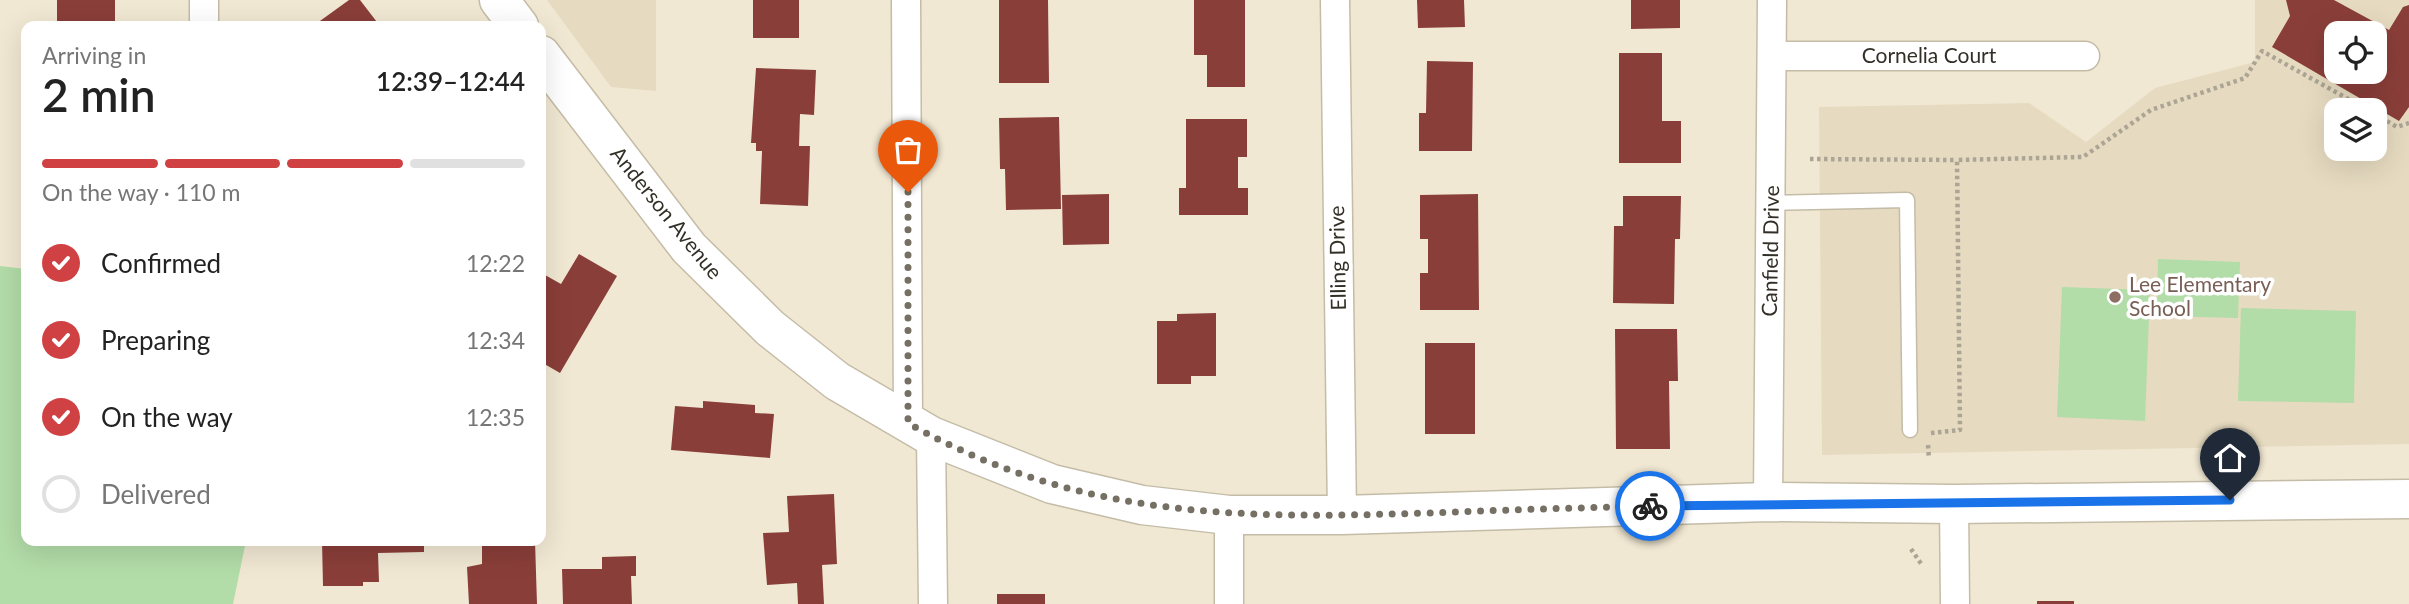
<!DOCTYPE html>
<html lang="en">
<head>
<meta charset="utf-8">
<style>
  :root { --surface:#fff; --page:#f2f2f2; --text:#222; --muted:#767676; --line:#e0e0e0; --accent:#d04144 }
  body { margin:0; font-family:Lato,sans-serif; background:var(--page); color:var(--text); height:100vh; display:flex; flex-direction:column; font-size:26px; white-space:nowrap }
  * { box-sizing:border-box; margin:0 }
  p { font-size:23px; color:var(--muted) }
  .icon { flex:none; width:38px; height:38px; fill:none; stroke:currentColor; stroke-width:2; stroke-linecap:round; stroke-linejoin:round }
  .map { position:relative; flex:1; overflow:hidden }
  .sheet { position:absolute; left:21px; top:21px; width:525px; height:525px; display:flex; flex-direction:column; background:var(--surface); border-radius:14px; box-shadow:0 7px 28px #0002 }
  .sheet>* { flex:none }
  .buttons { position:absolute; left:2324px; top:21px; display:grid; gap:14px }
  .buttons a { display:grid; place-items:center; width:63px; height:63px; border-radius:14px; background:var(--surface); box-shadow:0 7px 28px #0002; font-size:35px }
  .pin { position:absolute; display:grid; place-items:center; width:60px; height:60px; color:#fff; margin:-72px -30px; border-radius:50% 50% 50% 0; rotate:-45deg; box-shadow:0 0 7px #0007 }
  .pin .icon { rotate:45deg }
  .courier { position:absolute; display:grid; place-items:center; width:70px; height:70px; margin:-35px; border:5px solid #1a73e8; border-radius:50%; background:#fff; color:#222; box-shadow:0 2px 9px #0007 }
  .overview em { font-style:normal; font-weight:600 }
  .overview div { display:flex; flex-direction:column-reverse }
  .overview { display:flex; align-items:center; justify-content:space-between; height:119px; padding:0 21px }
  h1 { font-size:46px; font-weight:600; line-height:52px }
  .bar { display:grid; grid-template-columns:repeat(4,1fr); gap:10px 7px; align-content:center; height:84px; padding:0 21px }
  .bar i { height:9px; border-radius:5px; background:var(--line) }
  .bar .active { background:var(--accent) }
  .bar p { grid-column:span 4 }
  ol { padding:0 21px; list-style:none }
  li { display:flex; align-items:center; gap:21px; height:77px }
  li p { margin-inline-start:auto }
  li .icon { padding:7px; border-radius:50%; background:var(--accent); color:#fff; stroke-width:4 }
  li:last-child { color:var(--muted) }
  li i { width:38px; height:38px; border:4px solid var(--line); border-radius:50% }
  .map>svg:first-child { display:block }
  .built { fill:#e6dbc0; fill-rule:evenodd }
  .green { fill:#b2dca8 }
  .building { fill:#8a3e39; fill-rule:evenodd }
  .lines { fill:none; stroke-linecap:round; stroke-linejoin:round }
  .lane-casing { stroke:#c4bca7; stroke-width:17 }
  .street-casing { stroke:#c4bca7; stroke-width:31 }
  .secondary-casing { stroke:#c4bca7; stroke-width:41 }
  .path { stroke:#aca595; stroke-width:4.5; stroke-dasharray:3.5 3.5; stroke-linecap:butt }
  .lane { stroke:#fff; stroke-width:14 }
  .street { stroke:#fff; stroke-width:28 }
  .secondary { stroke:#fff; stroke-width:38 }
  .done { stroke:#757063; stroke-width:7; stroke-dasharray:0 12.6 }
  .route { stroke:#1a73e8; stroke-width:9 }
  .education-dot { fill:#8d6e63; stroke:#fff; stroke-width:2.5 }
  .labels { text-anchor:middle; stroke-width:7; stroke-linejoin:round; paint-order:stroke }
  .street-label { font-size:21px; fill:#322f27; stroke:#fff }
  .education-label { font-size:21px; fill:#785e54; stroke:#fff; text-anchor:start }
</style>
</head>
<body>
<div class="map">
<svg width="2409" height="604" viewBox="0 0 2409 604">
  <rect width="100%" height="100%" fill="#f1e8d3"/>
  <!-- built -->
  <path class="built" d="M547 0H656V91L611 87Z
    M2255 0H2409V444L1822 455 1819 107 2029 103 2086 142 2155 88 2255 62ZM2336 33H2375V72H2336ZM2336 110H2375V149H2336Z"/>
  <!-- green -->
  <path class="green" d="M2158 259 2240 262 2238 318 2157 316Z
    M0 266 26 269V541H246L233 604H0Z
    M2062 287 2150 290 2145 421 2057 417Z
    M2241 308 2356 311 2354 403 2238 401Z"/>
  <!-- building -->
  <path class="building" d="M57 0H115V22L57 26Z
    M349 0H360L380 26H313Z
    M753 0H799V38H753Z
    M999 0H1048L1049 83H999Z
    M1194 0H1245V87H1207V55H1194Z
    M1417 0H1464L1465 27 1418 28Z
    M1631 0H1680V28L1631 29Z
    M2286 0H2334L2389 30 2403 7 2409 5V107L2399 121 2272 47 2290 16ZM2336 33H2375V72H2336Z
    M1619 53H1662V121H1681V163H1619Z
    M1427 61 1473 62 1472 151H1419V113H1426Z
    M756 68 816 70 814 115 800 114 799 146H810L808 206 760 204 762 151H756V143H751Z
    M1059 117 1061 209 1006 210 1005 169H1000L999 118Z
    M1186 119H1247V157H1238V188H1248V215H1179V188H1186Z
    M1109 194V244L1063 245 1062 195Z
    M1478 194 1479 310H1420V273H1428V239H1420V195Z
    M1623 196H1681L1680 239H1675L1674 304 1613 303 1614 226H1623Z
    M579 254 617 276 560 373 541 362V282L545 275 561 284Z
    M1216 313V376H1191V384H1157V321H1177V314Z
    M1615 329H1677L1678 381H1669L1670 449H1616Z
    M1425 343H1475V434H1425Z
    M703 401 755 405V413L774 414 770 458 671 450 675 406 703 408Z
    M834 494 837 564 822 565 824 604H798L797 583 767 585 763 533 789 532 787 496Z
    M322 541H424V552L378 553 379 582H363V586H323Z
    M482 541H535L537 604H469L467 567 482 564Z
    M636 556V576H631L632 604H563L562 569H602V557Z
    M997 594H1045V604H997Z
    M2037 601H2074V604H2037Z"/>
  <g class="lines">
    <!-- lane casing -->
    <g class="lane-casing">
      <path id="lane" d="M1771 203 1907 200 1910 430"/>
    </g>
    <!-- street casing -->
    <g class="street-casing">
      <path id="street" d="M204 0V26
        M906 0 908 423
        M1335 0 1342 515
        M1773 56H2085
        M931 436 933 604
        M1768 502 1772 0
        M1954 504 1955 604
        M1229 604V515"/>
    </g>
    <!-- secondary casing -->
    <g class="secondary-casing">
      <path id="secondary" d="M499 0 519 26
        M541 55 689 248 770 328 837 381 931 436 1052 484 1142 505 1229 515H1342L1768 502 1954 504 2409 499"/>
    </g>
    <!-- path -->
    <path class="path" d="M2375 114 2397 127 2409 123
      M1810 159 1957 160
      M1931 433 1960 430 1957 160 2083 157 2151 110 2245 78 2262 51 2368 110
      M1928 445 1929 459
      M1911 549 1922 565"/>
    <!-- lane -->
    <use href="#lane" class="lane"/>
    <!-- street -->
    <use href="#street" class="street"/>
    <!-- secondary -->
    <use href="#secondary" class="secondary"/>
  </g>
  <g class="lines">
    <!-- done -->
    <path class="done" d="M908 192V423C1077 519 1241 519 1428 513 1502 510 1576 508 1650 506"/>
    <!-- route -->
    <path class="route" d="M1650 506 2230 500"/>
  </g>
  <!-- markers -->
  <circle class="education-dot" cx="2115" cy="297" r="7"/>
  <g class="labels">
    <!-- street labels -->
    <g class="street-label">
      <text x="1929" y="63">Cornelia Court</text>
      <text transform="translate(666 213) rotate(51)" y="7">Anderson Avenue</text>
      <text transform="translate(1771 251) rotate(-89)" y="7">Canfield Drive</text>
      <text transform="translate(1338 258) rotate(-91)" y="7">Elling Drive</text>
    </g>
    <!-- education labels -->
    <g class="education-label">
      <text x="2129" y="292">Lee Elementary<tspan x="2129" dy="24">School</tspan></text>
    </g>
  </g>
</svg>
<div class="buttons">
<a><svg class="icon" aria-label="locate" viewBox="0 0 24 24"><circle cx="12" cy="12" r="6"/><path d="M12 2v4M12 18v4M2 12h4M18 12h4"/></svg></a>
<a><svg class="icon" aria-label="layers" viewBox="0 0 24 24"><path d="M12 4l9 5-9 5-9-5zM3 14l9 5 9-5"/></svg></a>
</div>
<div class="pin" style="left:908px;top:192px;background:#ea580c"><svg class="icon" aria-label="bag" viewBox="0 0 24 24"><path d="M5 8h14l-1 12H6zM9 8a3 3 0 0 1 6 0"/></svg></div>
<div class="pin" style="left:2230px;top:500px;background:#1f2937"><svg class="icon" aria-label="home" viewBox="0 0 24 24"><path d="M3 11l9-7 9 7M6 9v11h12V9"/></svg></div>
<div class="courier" style="left:1650px;top:506px"><svg class="icon" aria-label="bike" viewBox="0 0 24 24"><circle cx="6" cy="16" r="4"/><circle cx="18" cy="16" r="4"/><path d="M6 16l4-8h5l3 8M10 8l3 8H6M13 5h3"/></svg></div>
<section class="sheet">
<div class="overview"><div><h1>2 min</h1><p>Arriving in</p></div><em>12:39–12:44</em></div>
<div class="bar"><i class="active"></i><i class="active"></i><i class="active"></i><i></i><p>On the way · 110 m</p></div>
<ol>
<li><svg class="icon" aria-label="check" viewBox="0 0 24 24"><path d="M5 12l5 5 9-10"/></svg>Confirmed<p>12:22</p></li>
<li><svg class="icon" aria-label="check" viewBox="0 0 24 24"><path d="M5 12l5 5 9-10"/></svg>Preparing<p>12:34</p></li>
<li><svg class="icon" aria-label="check" viewBox="0 0 24 24"><path d="M5 12l5 5 9-10"/></svg>On the way<p>12:35</p></li>
<li><i></i>Delivered</li>
</ol>
</section>
</div>
</body>
</html>
